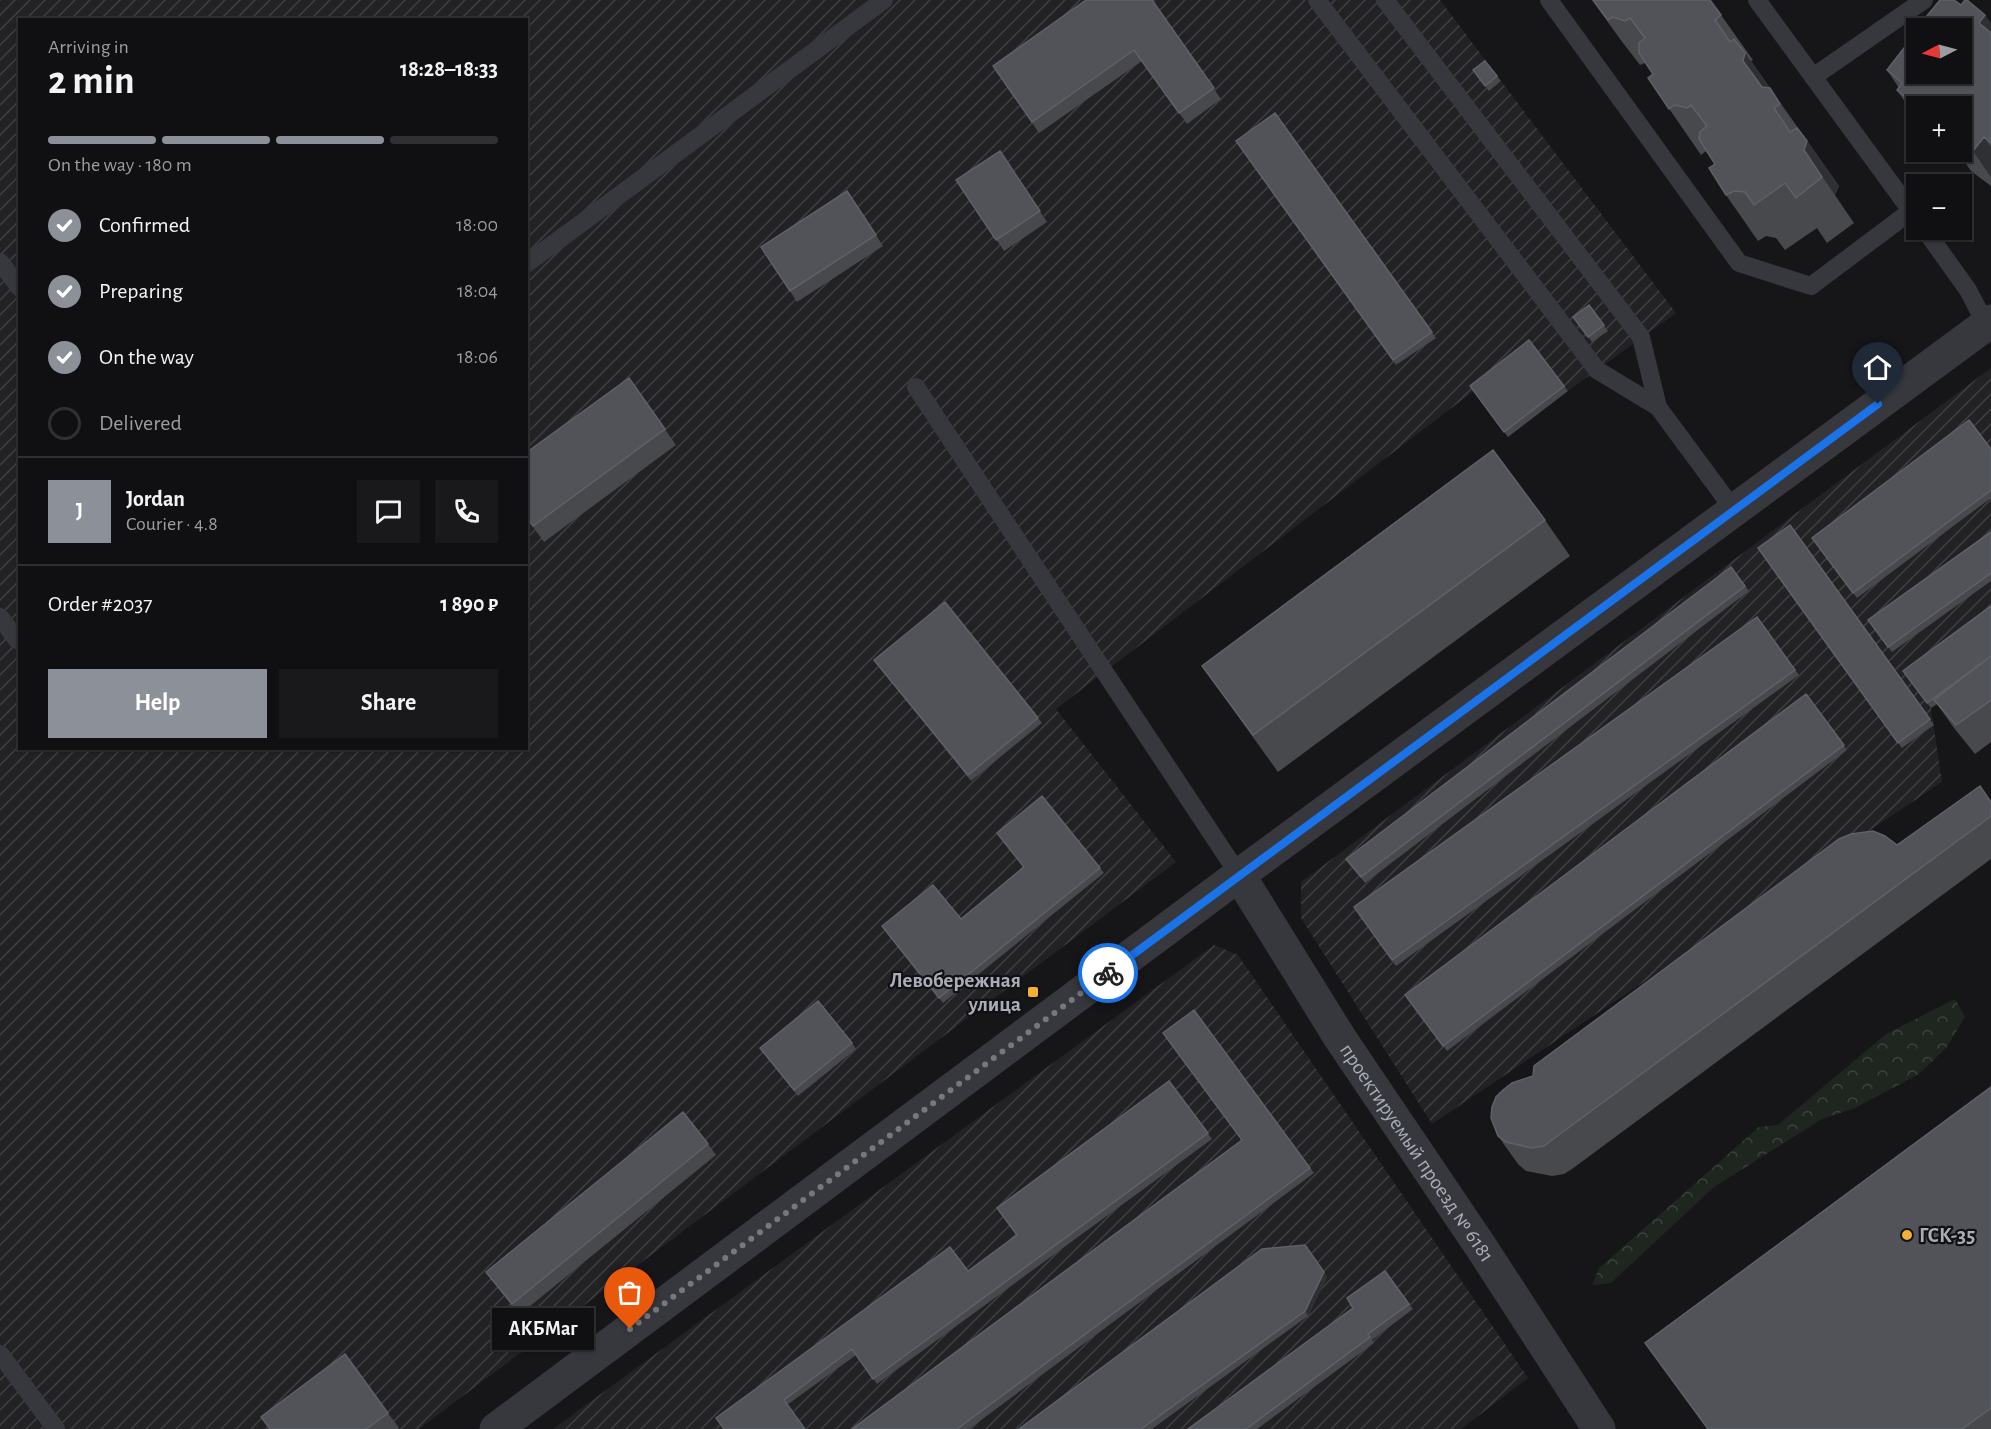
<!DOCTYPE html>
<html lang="en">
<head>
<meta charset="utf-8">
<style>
  :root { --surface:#101012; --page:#19191b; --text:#f1f3f6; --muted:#9c9d9f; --line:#303032; --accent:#8c9099 }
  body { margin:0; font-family:"Alegreya Sans",sans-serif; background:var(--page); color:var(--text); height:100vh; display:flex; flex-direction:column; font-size:22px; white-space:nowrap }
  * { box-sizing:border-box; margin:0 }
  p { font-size:20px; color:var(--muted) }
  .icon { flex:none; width:33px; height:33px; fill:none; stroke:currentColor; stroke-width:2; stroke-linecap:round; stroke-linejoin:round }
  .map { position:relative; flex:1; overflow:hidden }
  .drawer { position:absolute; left:18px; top:18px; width:510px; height:732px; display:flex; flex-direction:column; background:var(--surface); border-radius:0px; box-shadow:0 2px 4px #0004,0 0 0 2px var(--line) }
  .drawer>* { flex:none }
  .needle { width:39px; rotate:264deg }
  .controls { position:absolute; left:1906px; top:18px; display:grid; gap:12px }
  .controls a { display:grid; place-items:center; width:66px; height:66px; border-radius:0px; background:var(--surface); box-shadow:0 2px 4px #0004,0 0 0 2px var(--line); font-size:30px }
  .pin { position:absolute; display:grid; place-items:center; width:51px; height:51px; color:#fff; margin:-62px -26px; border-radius:50% 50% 50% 0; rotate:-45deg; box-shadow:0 0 6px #0007 }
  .pin .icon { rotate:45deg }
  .courier { position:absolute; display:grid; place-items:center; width:60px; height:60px; margin:-30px; border:4px solid #1a73e8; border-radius:50%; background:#fff; color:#222; box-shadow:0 2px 8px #0007 }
  .bubble { position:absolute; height:42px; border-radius:0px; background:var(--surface); box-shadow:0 2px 4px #0004,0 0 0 2px var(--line); font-size:20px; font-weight:700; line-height:42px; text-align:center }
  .head em { font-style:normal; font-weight:700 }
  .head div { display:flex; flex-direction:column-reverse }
  .head { display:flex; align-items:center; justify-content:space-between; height:102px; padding:0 30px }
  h1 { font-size:39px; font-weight:700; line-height:45px }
  .bar { display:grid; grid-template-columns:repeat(4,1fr); gap:9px 6px; align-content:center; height:72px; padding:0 30px }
  .bar i { height:8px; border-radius:4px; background:var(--line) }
  .bar .active { background:var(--accent) }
  .bar p { grid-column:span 4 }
  .line { display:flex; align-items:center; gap:15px; padding:0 30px; border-top:2px solid var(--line) }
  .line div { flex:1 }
  .round { display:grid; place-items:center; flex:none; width:63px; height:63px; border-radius:0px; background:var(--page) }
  ol { padding:0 30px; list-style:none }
  li { display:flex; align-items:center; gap:18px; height:66px }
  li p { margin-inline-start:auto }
  li .icon { padding:6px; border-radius:50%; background:var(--accent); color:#fff; stroke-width:4 }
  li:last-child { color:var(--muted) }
  li i { width:33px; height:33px; border:3px solid var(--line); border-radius:50% }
  .cta { display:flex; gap:12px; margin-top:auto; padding:12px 30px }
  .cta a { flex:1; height:69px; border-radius:0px; background:var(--accent); color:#fff; font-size:24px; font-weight:700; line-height:69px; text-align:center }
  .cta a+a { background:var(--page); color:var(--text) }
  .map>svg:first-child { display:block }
  .industrial { fill:url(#industrial-furrows); fill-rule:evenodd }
  .forest { fill:url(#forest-crowns) }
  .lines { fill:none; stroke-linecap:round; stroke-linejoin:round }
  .lane { stroke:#37383d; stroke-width:18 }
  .street { stroke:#37383d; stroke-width:33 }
  .wall { fill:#47494d }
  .shaded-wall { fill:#2f3033 }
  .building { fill:#525359; stroke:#5f6168; stroke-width:1.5 }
  .done { stroke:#757880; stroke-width:6; stroke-dasharray:0 10.8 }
  .route { stroke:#1a73e8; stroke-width:8 }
  .poi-dot { fill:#f2b134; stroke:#111113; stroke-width:2 }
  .labels { text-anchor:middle; stroke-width:4.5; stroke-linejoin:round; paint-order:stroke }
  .poi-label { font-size:21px; font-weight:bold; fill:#a8adb8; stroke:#111113; text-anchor:end }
  .street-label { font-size:21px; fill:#a8adb8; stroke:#111113 }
</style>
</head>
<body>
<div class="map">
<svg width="1991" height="1429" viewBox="0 0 1991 1429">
  <defs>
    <pattern id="industrial-furrows" width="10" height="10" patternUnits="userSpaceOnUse" patternTransform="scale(1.5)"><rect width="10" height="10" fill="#222225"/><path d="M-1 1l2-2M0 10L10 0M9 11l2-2" fill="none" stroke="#3f3f43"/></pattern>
    <pattern id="forest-crowns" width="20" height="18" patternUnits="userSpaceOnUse" patternTransform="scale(1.5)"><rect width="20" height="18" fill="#1e261f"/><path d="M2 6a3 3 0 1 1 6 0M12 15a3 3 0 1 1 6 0" fill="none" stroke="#3c433d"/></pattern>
  </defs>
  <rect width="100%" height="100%" fill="#161618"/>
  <!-- industrial -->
  <path class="industrial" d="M0 0H1440L1676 313 1568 391 1533 346 1056 709 1176 862 419 1429H0ZM20 20H526V748H20Z
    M1991 368V664L1931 708 1942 782 1432 1124 1301 918V882Z
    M1214 945 1238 955 1528 1378 1461 1429H553Z"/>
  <!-- forest -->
  <path class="forest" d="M1955 999 1965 1017 1946 1048 1919 1074 1855 1108 1822 1119 1714 1187 1611 1283 1592 1285 1599 1268 1759 1127 1778 1125 1886 1034Z"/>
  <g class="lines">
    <!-- lane -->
    <path class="lane" d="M1317 0 1597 370 1658 407 1734 510
      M1385 0 1641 337 1658 407
      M1549 0 1739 263 1811 286 1911 211
      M1757 0 1917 219
      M1813 77 1924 0
      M1925 230 1968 290 1986 325
      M0 262 20 288
      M526 264 884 0
      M916 387 1239 875
      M0 617 17 640
      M0 1354 56 1429"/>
    <!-- street -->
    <g class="street">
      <path id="s1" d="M1239 875 1340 1038 1481 1247 1599 1429"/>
      <path d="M496 1429 1239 875 1991 321"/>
    </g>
  </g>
  <!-- wall -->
  <path class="wall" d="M1152 0 1221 99 1187 124 1142 61 1039 133 993 66Z
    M1592 0 1721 15 1753 60 1751 61 1839 186 1835 195 1854 223 1827 243 1817 228 1785 250 1776 238 1766 236 1758 241 1726 195 1715 164 1706 151 1701 155 1648 78 1653 74 1645 63 1640 65 1620 39Z
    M1961 5 1991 23V186L1971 171 1958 152H1962V106H1917V120L1897 90 1899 88 1887 70 1917 43 1962 28H1926L1922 22Z
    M1473 70 1497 76 1501 81 1489 91Z
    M1275 113 1436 338 1396 365 1236 141Z
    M1000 151 1047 222 1004 251 956 180Z
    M855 202 883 246 797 302 790 291Z
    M1589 305 1608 331 1592 342 1573 317Z
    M1529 340 1568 391 1508 437 1470 386Z
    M629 378 676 445 544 542 526 517Z
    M1991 449V498L1857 598 1812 538Z
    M1545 520 1570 556 1278 772 1202 666Z
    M1790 525 1934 725 1902 748 1758 548Z
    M1991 532V581L1892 652 1868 620Z
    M1731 567 1749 591 1365 883 1350 864Z
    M1991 606V742L1975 754 1954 728 1937 704 1931 708 1903 671Z
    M1757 617 1799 675 1396 966 1354 907Z
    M874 660 1038 718 1042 723 971 781Z
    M1806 694 1847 750 1447 1051 1405 995Z
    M1991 802V859L1572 1169 1564 1174 1552 1176 1526 1171 1518 1164 1498 1136 1533 1076 1897 845Z
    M1100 868 1104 873 943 1003 886 932 961 919Z
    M1194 1010 1314 1173 969 1429H852L1241 1141Z
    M852 1043 856 1049 798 1096 760 1048Z
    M1169 1081 1212 1139 877 1384 856 1355 787 1405 724 1429 968 1271 1017 1235Z
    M1991 1087V1429H1707Z
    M708 1144 716 1155 519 1315 486 1272Z
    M1305 1245 1327 1277 1308 1316 1152 1429H1019Z
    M1385 1271 1413 1309 1372 1340 1374 1343 1257 1429H1188L1353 1308Z
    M388 1413 399 1428 398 1429H269Z"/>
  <!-- shaded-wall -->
  <path class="shaded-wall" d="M1985 15 1991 23V40L1979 23Z
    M1745 53 1839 186 1835 195 1854 223 1804 150 1807 141 1777 99 1775 106 1743 61Z
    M1922 98 1928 106 1917 107 1916 106Z
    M1984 137 1991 147V177L1973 151Z
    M1324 1272 1327 1277 1308 1316 1305 1311Z"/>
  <!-- building -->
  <path class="building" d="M1086 0H1152L1214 88 1179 113 1134 50 1032 122 993 66Z
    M1593 0H1710L1721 15 1715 20 1730 42 1734 39 1745 53 1743 61 1762 87 1770 88 1780 104 1774 108 1790 132 1797 128 1807 141 1804 150 1822 177 1796 198 1785 183 1754 205 1745 192 1734 191 1726 195 1709 168 1715 164 1699 139 1700 132 1707 126 1691 105 1687 108 1675 105 1669 109 1648 78 1653 74 1639 53V43L1645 38 1630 18 1625 21 1613 17 1608 20Z
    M1940 0H1954L1961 5 1965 0H1967L1985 15 1979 23 1991 33V143L1984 137 1973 151 1962 143V106H1932L1922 98 1916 106 1897 90 1902 83 1887 70 1911 39 1917 43V74H1962V28H1928H1929L1922 22Z
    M1485 61 1497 76 1485 86 1473 70Z
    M1275 113 1432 332 1393 360 1236 141Z
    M1000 151 1040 211 996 240 956 180Z
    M847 191 876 235 790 291 761 247Z
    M1589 305 1604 325 1588 337 1573 317Z
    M1529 340 1564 386 1504 432 1470 386Z
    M629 378 665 429 533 526 526 517V453Z
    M1969 420 1991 449V490L1853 593 1812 538Z
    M1493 450 1545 520 1253 735 1202 666Z
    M1790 525 1930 719 1898 743 1758 548Z
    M1991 532V573L1888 647 1868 620Z
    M1731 567 1745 586 1361 877 1346 859Z
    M945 602 1038 718 968 775 874 660Z
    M1991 606V656L1927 703 1903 671Z
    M1757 617 1795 670 1392 960 1354 907Z
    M1991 656V700L1956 725 1934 700Z
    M1806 694 1844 745 1443 1046 1405 995Z
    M1980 786 1991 802V816L1552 1140 1544 1146 1532 1148 1506 1142 1498 1136 1491 1118 1492 1107 1496 1097 1503 1090 1512 1083 1533 1076 1534 1066 1839 839 1851 834 1873 831 1885 836 1897 845Z
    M1042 796 1100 868 939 998 882 926 933 885 961 919 1024 867 997 833Z
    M818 1001 852 1043 794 1090 760 1048Z
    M1194 1010 1310 1168 957 1429H852L1242 1140 1163 1033Z
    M1169 1081 1208 1133 873 1379 852 1349 784 1400 805 1429H724L716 1418 950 1247 968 1271 1017 1235 997 1208Z
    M1991 1087V1408L1962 1429H1708L1645 1343Z
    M683 1112 708 1144 512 1304 486 1272Z
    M1305 1245 1324 1272 1305 1311 1141 1429H1019L1262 1249Z
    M1385 1271 1409 1304 1368 1334 1370 1337 1246 1429H1188L1353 1308 1347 1298Z
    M345 1354 388 1413 366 1429H270L261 1417Z"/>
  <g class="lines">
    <!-- done -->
    <path class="done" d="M630 1329 1108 973"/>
    <!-- route -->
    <path class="route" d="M1108 973 1878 404"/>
  </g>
  <!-- markers -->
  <g class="poi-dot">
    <rect x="1027" y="986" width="12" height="12" rx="3"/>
    <circle cx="1907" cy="1235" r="6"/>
  </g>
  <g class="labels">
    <!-- poi labels -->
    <g class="poi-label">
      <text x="1021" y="987">Левобережная<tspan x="1021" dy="24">улица</tspan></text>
      <text x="1919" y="1242" text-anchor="start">ГСК-35</text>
    </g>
    <!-- street labels -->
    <g class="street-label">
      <text dy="7" stroke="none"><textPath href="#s1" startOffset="330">проектируемый проезд № 6181</textPath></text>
    </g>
  </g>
</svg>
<div class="controls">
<a><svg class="needle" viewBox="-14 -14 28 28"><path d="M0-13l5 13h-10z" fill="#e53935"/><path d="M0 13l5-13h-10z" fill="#9c9d9f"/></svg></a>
<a>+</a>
<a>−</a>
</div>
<div class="pin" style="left:630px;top:1329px;background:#ea580c"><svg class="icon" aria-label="bag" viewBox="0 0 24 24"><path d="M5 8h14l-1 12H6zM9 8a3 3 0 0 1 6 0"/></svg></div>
<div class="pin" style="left:1878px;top:404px;background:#1f2937"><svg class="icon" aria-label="home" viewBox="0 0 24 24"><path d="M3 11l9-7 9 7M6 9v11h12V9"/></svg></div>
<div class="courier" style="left:1108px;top:973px"><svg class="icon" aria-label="bike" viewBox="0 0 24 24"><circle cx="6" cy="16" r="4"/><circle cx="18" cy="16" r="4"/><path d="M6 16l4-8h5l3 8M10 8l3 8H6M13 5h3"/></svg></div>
<div class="bubble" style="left:492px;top:1308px;width:102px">АКБМаг</div>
<section class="drawer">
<div class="head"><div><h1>2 min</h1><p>Arriving in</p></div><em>18:28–18:33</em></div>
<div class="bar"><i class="active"></i><i class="active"></i><i class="active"></i><i></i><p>On the way · 180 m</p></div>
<ol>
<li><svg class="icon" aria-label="check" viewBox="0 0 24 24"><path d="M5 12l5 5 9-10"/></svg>Confirmed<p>18:00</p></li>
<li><svg class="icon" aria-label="check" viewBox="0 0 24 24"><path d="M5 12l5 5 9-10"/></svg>Preparing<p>18:04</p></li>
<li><svg class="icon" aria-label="check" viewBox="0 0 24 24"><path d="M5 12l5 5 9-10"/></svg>On the way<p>18:06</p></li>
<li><i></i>Delivered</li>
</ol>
<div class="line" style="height:108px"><b class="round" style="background:var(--accent);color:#fff">J</b><div><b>Jordan</b><p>Courier · 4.8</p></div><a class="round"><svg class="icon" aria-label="chat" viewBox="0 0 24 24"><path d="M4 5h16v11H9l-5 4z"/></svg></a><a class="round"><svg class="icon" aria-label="phone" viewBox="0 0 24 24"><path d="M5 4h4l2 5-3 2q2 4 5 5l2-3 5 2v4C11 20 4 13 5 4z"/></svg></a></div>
<div class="line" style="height:78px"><div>Order #2037</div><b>1 890 ₽</b></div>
<div class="cta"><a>Help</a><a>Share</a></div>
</section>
</div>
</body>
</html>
